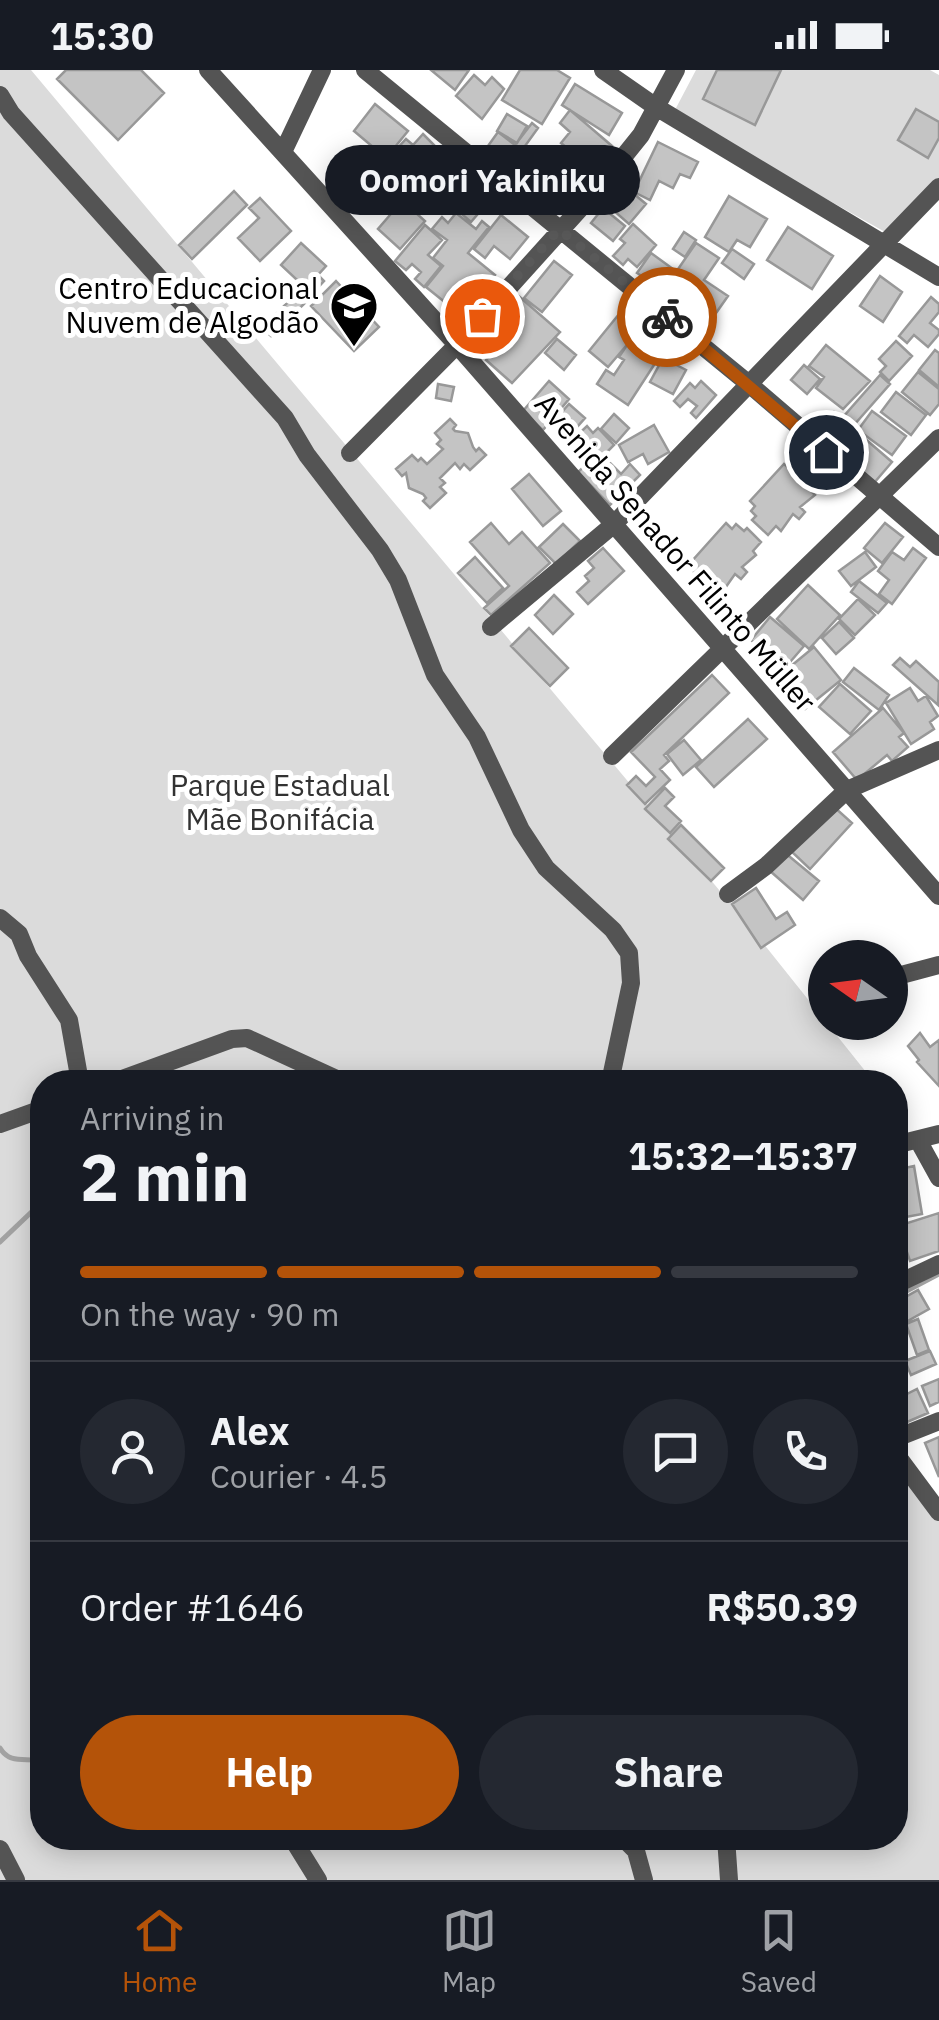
<!DOCTYPE html>
<html lang="en">
<head>
<meta charset="utf-8">
<style>
  :root { --surface:#171b24; --page:#242831; --text:#f1f3f6; --muted:#9ea1a6; --line:#363941; --accent:#b45309 }
  body { margin:0; font-family:"IBM Plex Sans",sans-serif; background:var(--page); color:var(--text); height:100vh; display:flex; flex-direction:column; font-size:38px; white-space:nowrap }
  * { box-sizing:border-box; margin:0 }
  p { font-size:32px; color:var(--muted) }
  .icon { flex:none; width:55px; height:55px; fill:none; stroke:currentColor; stroke-width:2; stroke-linecap:round; stroke-linejoin:round }
  .map { position:relative; flex:1; overflow:hidden }
  .sheet { position:absolute; left:30px; top:1000px; width:878px; height:780px; display:flex; flex-direction:column; background:var(--surface); border-radius:40px; box-shadow:0 5px 25px #0003 }
  .sheet>* { flex:none }
  .needle { width:65px; rotate:284deg }
  .fabs { position:absolute; left:808px; top:870px; display:grid; gap:20px }
  .fabs a { display:grid; place-items:center; width:100px; height:100px; border-radius:50%; background:var(--surface); box-shadow:0 5px 25px #0003; font-size:50px }
  .pin { position:absolute; display:grid; place-items:center; width:85px; height:85px; color:#fff; margin:-42px; border:5px solid #fff; border-radius:50%; box-shadow:0 2px 10px #0007 }
  .courier { position:absolute; display:grid; place-items:center; width:100px; height:100px; margin:-50px; border:8px solid #b45309; border-radius:50%; background:#fff; color:#222; box-shadow:0 2px 12px #0007 }
  .bubble { position:absolute; height:70px; border-radius:35px; background:var(--surface); box-shadow:0 5px 25px #0003; font-size:32px; font-weight:700; line-height:70px; text-align:center }
  .overview em { font-style:normal; font-weight:700 }
  .overview div { display:flex; flex-direction:column-reverse }
  .overview { display:flex; align-items:center; justify-content:space-between; height:170px; padding:0 50px }
  h1 { font-size:65px; font-weight:700; line-height:75px }
  .bar { display:grid; grid-template-columns:repeat(4,1fr); gap:15px 10px; align-content:center; height:120px; padding:0 50px }
  .bar i { height:12px; border-radius:8px; background:var(--line) }
  .bar .on { background:var(--accent) }
  .bar p { grid-column:span 4 }
  .line { display:flex; align-items:center; gap:25px; padding:0 50px; border-top:2px solid var(--line) }
  .line div { flex:1 }
  .round { display:grid; place-items:center; flex:none; width:105px; height:105px; border-radius:52px; background:var(--page) }
  .button { display:flex; gap:20px; margin-top:auto; padding:20px 50px }
  .button a { flex:1; height:115px; border-radius:60px; background:var(--accent); color:#fff; font-size:40px; font-weight:700; line-height:115px; text-align:center }
  .button a+a { background:var(--page); color:var(--text) }
  .status { display:flex; justify-content:space-between; align-items:center; height:70px; padding:0 50px; background:var(--surface); direction:ltr }
  .status svg { height:28px; fill:currentColor }
  .tabs { display:flex; justify-content:space-around; align-items:center; height:140px; border-top:2px solid var(--line); background:var(--surface); font-size:28px; color:var(--muted) }
  .tabs a { display:grid; justify-items:center; gap:5px }
  .tabs .on { color:var(--accent) }
  .map>svg:first-child { display:block }
  .green { fill:#dbdbdb }
  .lines { fill:none; stroke-linecap:round; stroke-linejoin:round }
  .stream { stroke:#a2a2a2; stroke-width:5 }
  .building { fill:#c4c4c4; stroke:#989898; stroke-width:2.5 }
  .minor { stroke:#545454; stroke-width:18 }
  .done { stroke:#595959; stroke-width:10; stroke-dasharray:0 18 }
  .route { stroke:#b45309; stroke-width:12 }
  .labels { text-anchor:middle; stroke-width:10; stroke-linejoin:round; paint-order:stroke }
  .poi-label { font-size:30px; fill:#000; stroke:#fff; text-anchor:end }
  .street-label { font-size:30px; fill:#000; stroke:#fff }
  .park-label { font-size:30px; fill:#323232; stroke:#fff }
</style>
</head>
<body>
<div class="status"><b>15:30</b><svg viewBox="0 0 49 12"><path d="M0 12V9h3v3zM5 12V6h3v6zM10 12V3h3v9zM15 12V0h3v12zM26 1h20v11H26zM47 4h2v5h-2z"/></svg></div>
<div class="map">
<svg width="939" height="1810" viewBox="0 0 939 1810">
  <rect width="100%" height="100%" fill="#fff"/>
  <!-- green -->
  <path class="green" d="M0 0H31L751 858 874 1012H42V1768H895V1394L939 1451V1810H0Z
    M696 0H930L939 5V108L891 162H885L679 46 676 38Z"/>
  <g class="lines">
    <!-- stream -->
    <path class="stream" d="M0 1172 42 1132
      M895 1227 939 1204
      M0 1678C10 1695 26 1687 42 1691"/>
  </g>
  <!-- building -->
  <path class="building" d="M66 0H141L164 23 118 70 57 9Z
    M431 0H469L455 20Z
    M520 0H557L570 8 542 54 502 30Z
    M717 0H781L755 55 703 29Z
    M474 5 485 15 492 7 504 19 482 49 456 26Z
    M575 14 622 43 609 65 562 35Z
    M375 34 408 61 386 88 354 61Z
    M916 39 939 52V68L928 88 898 70Z
    M570 40 612 76 592 99 561 73 570 62 560 53Z
    M507 44 527 56 517 73 497 61Z
    M532 53 538 58 507 101 483 83 498 62 515 75Z
    M423 64 434 75 400 113 381 96 406 69 413 75Z
    M658 72 698 92 690 108 680 104 673 118 659 111 650 130 634 122Z
    M561 78 581 94 550 134 507 101 523 80 545 97Z
    M465 111 489 131 471 152 448 132Z
    M622 114 646 134 629 154 605 133Z
    M234 121 247 135 192 189 179 175Z
    M396 125 425 151 400 179 378 159 390 145 383 139Z
    M729 126 767 149 750 177 737 170 729 182 705 167Z
    M260 128 291 161 260 191 238 168 259 148 249 138Z
    M603 138 625 156 613 171 591 153Z
    M456 143 476 159 482 151 489 157 468 183 495 205 462 246 426 217 443 196 433 188 447 170 432 159 442 147 448 153Z
    M501 145 528 167 510 189 494 176 485 188 474 179Z
    M633 154 656 175 637 197 628 189 623 195 613 186 625 173 620 169Z
    M425 155 442 170 428 185 441 196 424 217 415 209 421 202 412 194 406 200 395 191Z
    M788 157 833 186 812 219 767 190Z
    M684 162 696 170 685 187 673 179Z
    M301 173 326 196 318 205 324 211 312 224 281 195Z
    M696 173 719 188 704 210 728 226 709 253 663 221Z
    M732 179 754 194 744 209 722 193Z
    M651 183 673 199 660 218 637 203Z
    M554 191 572 205 542 242 524 228Z
    M880 206 902 222 883 252 860 236Z
    M336 211 379 257 354 281 311 236Z
    M514 222 560 262 512 313 486 290 495 279 478 264Z
    M296 224 305 233 271 266 262 258Z
    M931 227 939 234V242L930 253 939 260V264L928 277 914 265 907 273 899 266Z
    M624 238 644 255 608 297 589 281Z
    M642 263 665 278 628 335 597 314 606 300 614 305 624 290 619 287 629 272 634 276Z
    M557 269 576 285 564 300 545 283Z
    M896 271 912 286 889 311 880 302 886 296 879 289Z
    M826 275 870 311 843 339 816 318 824 307 809 296Z
    M935 280 939 283V317L919 300Z
    M663 288 686 300 673 324 650 312Z
    M804 295 820 309 807 324 791 310Z
    M918 302 939 319V334L930 345 902 322Z
    M880 305 890 314 854 355 844 346Z
    M549 311 569 329 543 360 522 342Z
    M701 311 716 325 696 348 691 343 697 336 688 329 680 337 674 331 690 313 695 318Z
    M438 314 454 317 451 331 436 328Z
    M896 322 926 345 911 365 881 342Z
    M569 334 585 348 570 365 554 351Z
    M872 341 906 366 892 385 858 360Z
    M834 342 892 392 874 413 816 363Z
    M614 344 629 358 616 373 601 359Z
    M450 349 456 355 453 359 455 361 468 363 473 377 476 381 479 378 486 385 470 400 464 394 460 399 455 393 440 408 445 413 440 417 446 423 430 438 423 431 426 428 423 424 409 418 406 403 402 406 396 399 412 385 418 391 421 388 427 394 443 379 437 374 441 370 435 363Z
    M654 355 669 382 648 394 643 384 628 392 619 375Z
    M587 356 593 363 598 358 614 375 603 386 621 404 630 394 640 405 610 435 578 402 588 393 569 373Z
    M784 394 790 399 794 394 802 401 805 398 820 412 811 421 815 425 800 437 805 442 799 449 793 444 781 461 776 456 768 465 752 450 756 446 751 441 755 436 750 431Z
    M529 404 561 441 543 456 512 419Z
    M491 453 509 474 522 462 550 493 491 545 484 538 509 516 470 472Z
    M726 453 732 459 736 454 744 461 747 458 761 472 753 481 756 485 742 497 747 502 741 509 735 504 723 521 718 516 710 525 694 510 698 506 693 501 697 496 692 491Z
    M885 453 903 467 882 493 864 478Z
    M563 454 580 471 556 494 539 477Z
    M603 478 624 501 588 534 577 522 589 511 585 506 594 498 588 491Z
    M913 478 926 488 892 534 879 524 889 510 878 501 892 482 904 490Z
    M865 482 876 497 851 516 839 501Z
    M475 487 503 518 487 533 458 503Z
    M859 511 887 533 878 543 851 522Z
    M808 515 840 545 809 579 777 549Z
    M554 525 573 544 553 564 535 545Z
    M858 529 875 545 855 565 839 549Z
    M770 547 804 576 784 599 751 570Z
    M839 552 854 568 836 584 822 568Z
    M529 558 568 598 550 616 511 576Z
    M814 577 841 610 805 639 779 606Z
    M900 588 910 597 916 591 939 612 938 635 893 595Z
    M854 598 889 625 879 640 843 612Z
    M712 605 729 623 664 685 669 691 660 699 670 710 645 734 627 715 636 706 646 716 655 707 631 682Z
    M840 614 871 641 850 664 819 637Z
    M910 618 918 631 926 626 938 646 930 652 934 659 911 674 886 633Z
    M883 638 904 663 899 667 908 677 892 691 887 685 857 710 833 682Z
    M748 649 767 669 714 717 696 697Z
    M684 670 701 690 683 705 667 684Z
    M665 718 674 727 665 736 681 751 670 763 645 739Z
    M833 736 852 753 810 799 792 782Z
    M681 755 724 798 711 811 668 769Z
    M784 782 819 811 803 830 769 800Z
    M756 818 776 849 787 842 795 855 761 878 732 834Z
    M920 963 930 977 939 970V1016L917 992 919 990 908 976Z
    M914 1096 922 1144 895 1149V1100Z
    M939 1143V1181L910 1191 898 1156Z
    M918 1220 929 1239 904 1253 895 1233Z
    M918 1249 929 1280 917 1285 906 1254Z
    M930 1281 936 1294 911 1305 905 1291Z
    M939 1309V1332L930 1336 922 1316Z
    M917 1319 928 1343 907 1352 897 1329Z
    M939 1367V1407L925 1373Z"/>
  <g class="lines">
    <!-- minor -->
    <path class="minor" d="M208 0 457 275 939 826
      M365 0 749 314 939 477
      M603 0 656 37 939 207
      M0 25 11 43 285 348 307 385 380 480 398 510 435 605 477 667 521 760 546 798 613 860 629 883 631 913 610 1012
      M283 82 322 0
      M350 383 457 275 596 121 641 65 676 0
      M491 557 613 455 939 117
      M612 686 939 368
      M728 824 766 796 847 720 939 680
      M0 848 19 864 28 886 69 950 80 1012
      M890 908 939 895
      M114 1012 232 969 247 968 343 1012
      M0 1054 42 1039
      M918 1070 939 1108
      M895 1075 939 1064
      M895 1215 939 1194
      M895 1377 899 1367 939 1351
      M895 1383 939 1442
      M292 1768 318 1810
      M623 1768 636 1781 644 1810
      M726 1768 729 1810
      M0 1779 16 1810"/>
  </g>
  <g class="lines">
    <!-- done -->
    <path class="done" d="M482 246 559 159 667 247"/>
    <!-- route -->
    <path class="route" d="M667 247 826 382"/>
  </g>
  <!-- icons -->
  <defs>
    <g id="school-pin" transform="scale(2.5)"><path d="M0 17L-7.5 6A9.5 9.5 0 1 1 7.5 6Z" fill="#000" stroke="#fff"/><path d="M0-5L7-2L0 1L-7-2ZM-4 1L0 2.5L4 1V4Q0 6-4 4Z" fill="#fff"/></g>
  </defs>
  <g fill-rule="evenodd">
    <use href="#school-pin" x="354" y="236"/>
  </g>
  <g class="labels">
    <!-- poi labels -->
    <g class="poi-label">
      <text x="319" y="229">Centro Educacional<tspan x="319" dy="34">Nuvem de Algodão</tspan></text>
    </g>
    <!-- street labels -->
    <g class="street-label">
      <text transform="translate(675 483) rotate(49)" y="10">Avenida Senador Filinto Müller</text>
    </g>
    <!-- park labels -->
    <g class="park-label">
      <text x="280" y="726">Parque Estadual<tspan x="280" dy="34">Mãe Bonifácia</tspan></text>
    </g>
  </g>
</svg>
<div class="fabs">
<a><svg class="needle" viewBox="-14 -14 28 28"><path d="M0-13l5 13h-10z" fill="#e53935"/><path d="M0 13l5-13h-10z" fill="#9ea1a6"/></svg></a>
</div>
<div class="pin" style="left:482px;top:246px;background:#ea580c"><svg class="icon" aria-label="bag" viewBox="0 0 24 24"><path d="M5 8h14l-1 12H6zM9 8a3 3 0 0 1 6 0"/></svg></div>
<div class="pin" style="left:826px;top:382px;background:#1f2937"><svg class="icon" aria-label="home" viewBox="0 0 24 24"><path d="M3 11l9-7 9 7M6 9v11h12V9"/></svg></div>
<div class="courier" style="left:667px;top:247px"><svg class="icon" aria-label="bike" viewBox="0 0 24 24"><circle cx="6" cy="16" r="4"/><circle cx="18" cy="16" r="4"/><path d="M6 16l4-8h5l3 8M10 8l3 8H6M13 5h3"/></svg></div>
<div class="bubble" style="left:325px;top:75px;width:315px">Oomori Yakiniku</div>
<section class="sheet">
<div class="overview"><div><h1>2 min</h1><p>Arriving in</p></div><em>15:32–15:37</em></div>
<div class="bar"><i class="on"></i><i class="on"></i><i class="on"></i><i></i><p>On the way · 90 m</p></div>
<div class="line" style="height:180px"><a class="round"><svg class="icon" aria-label="person" viewBox="0 0 24 24"><circle cx="12" cy="8" r="4"/><path d="M4 21q1-7 8-7t8 7"/></svg></a><div><b>Alex</b><p>Courier · 4.5</p></div><a class="round"><svg class="icon" aria-label="chat" viewBox="0 0 24 24"><path d="M4 5h16v11H9l-5 4z"/></svg></a><a class="round"><svg class="icon" aria-label="phone" viewBox="0 0 24 24"><path d="M5 4h4l2 5-3 2q2 4 5 5l2-3 5 2v4C11 20 4 13 5 4z"/></svg></a></div>
<div class="line" style="height:130px"><div>Order #1646</div><b>R$50.39</b></div>
<div class="button"><a>Help</a><a>Share</a></div>
</section>
</div>
<nav class="tabs">
<a class="on"><svg class="icon" aria-label="home" viewBox="0 0 24 24"><path d="M3 11l9-7 9 7M6 9v11h12V9"/></svg>Home</a>
<a><svg class="icon" aria-label="map" viewBox="0 0 24 24"><path d="M3 6l6-2 6 2 6-2v14l-6 2-6-2-6 2zM9 4v14M15 6v14"/></svg>Map</a>
<a><svg class="icon" aria-label="saved" viewBox="0 0 24 24"><path d="M7 4h10v16l-5-4-5 4z"/></svg>Saved</a>
</nav>
</body>
</html>
